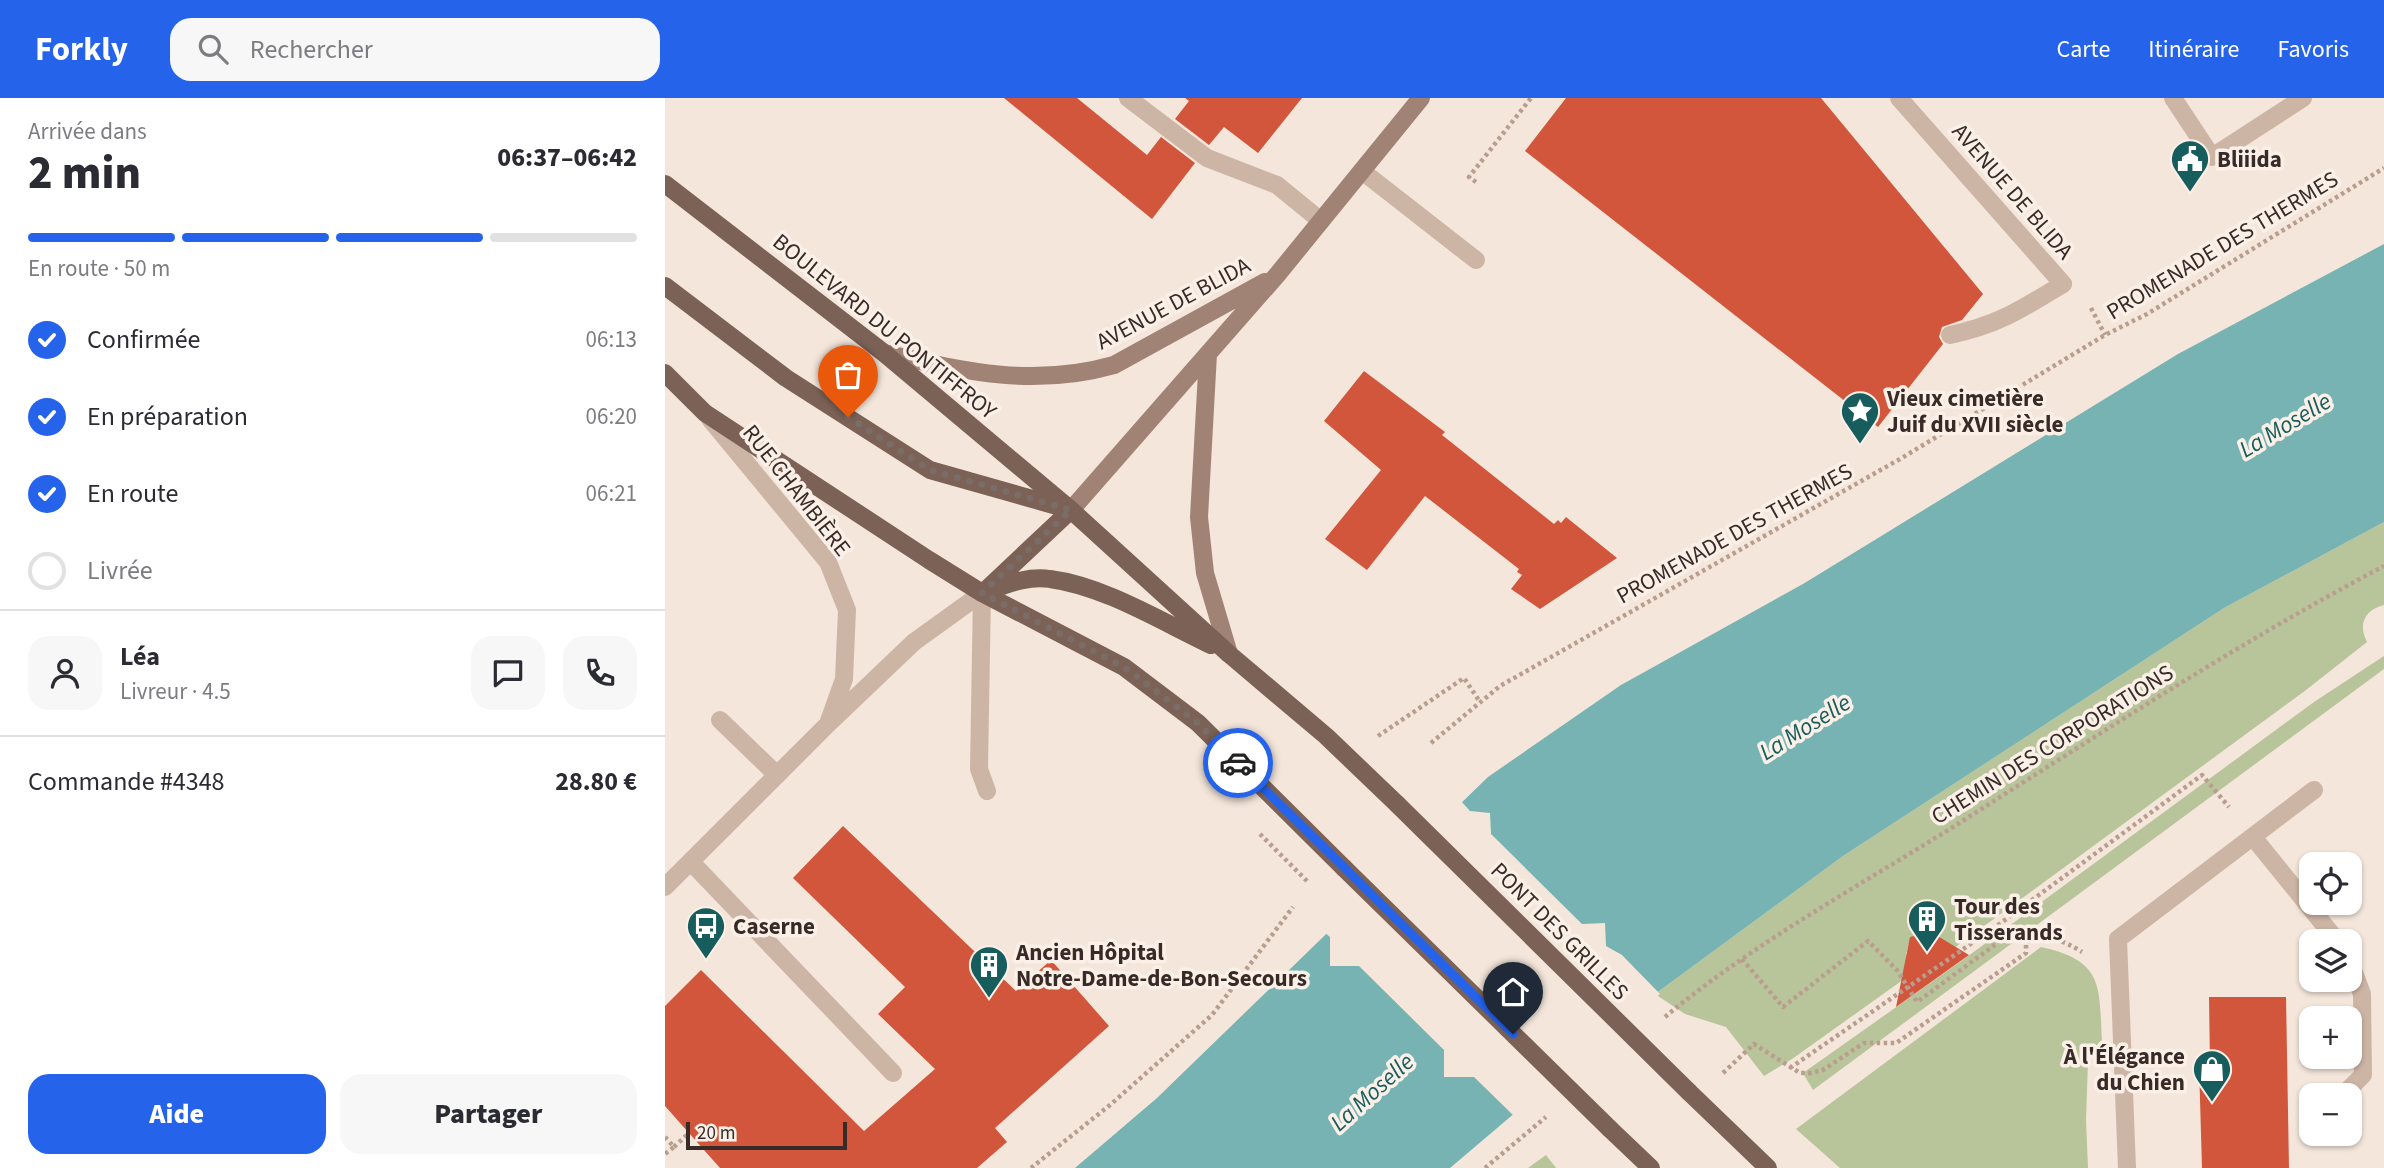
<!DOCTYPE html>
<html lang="fr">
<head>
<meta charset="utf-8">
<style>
  :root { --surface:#fff; --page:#f7f7f7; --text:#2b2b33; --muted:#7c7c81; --line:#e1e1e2; --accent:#2563eb }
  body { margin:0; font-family:"Source Sans 3",sans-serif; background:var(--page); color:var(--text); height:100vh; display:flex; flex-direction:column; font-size:26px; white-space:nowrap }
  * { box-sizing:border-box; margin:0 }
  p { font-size:23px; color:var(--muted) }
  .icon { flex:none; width:38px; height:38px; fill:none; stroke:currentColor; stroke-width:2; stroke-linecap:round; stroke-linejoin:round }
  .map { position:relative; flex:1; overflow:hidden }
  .side { display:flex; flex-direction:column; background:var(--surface); width:665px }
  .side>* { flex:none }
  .buttons { position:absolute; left:1634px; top:754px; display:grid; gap:14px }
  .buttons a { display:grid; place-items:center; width:63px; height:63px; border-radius:14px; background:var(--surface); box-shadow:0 2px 5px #0004; font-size:35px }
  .scale { position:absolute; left:21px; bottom:18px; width:161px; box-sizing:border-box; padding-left:7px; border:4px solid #382b27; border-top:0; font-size:19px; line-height:24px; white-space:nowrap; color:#382b27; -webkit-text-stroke:5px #fbf0e7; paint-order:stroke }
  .pin { position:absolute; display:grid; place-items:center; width:60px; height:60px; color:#fff; margin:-72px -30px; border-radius:50% 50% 50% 0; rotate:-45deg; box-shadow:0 0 7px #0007 }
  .pin .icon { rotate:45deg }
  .courier { position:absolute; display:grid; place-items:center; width:70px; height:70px; margin:-35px; border:5px solid #2563eb; border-radius:50%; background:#fff; color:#222; box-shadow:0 2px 9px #0007 }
  .overview em { font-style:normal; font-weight:800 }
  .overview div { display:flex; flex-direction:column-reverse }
  .overview { display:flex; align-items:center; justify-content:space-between; height:119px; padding:0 28px }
  h1 { font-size:46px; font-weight:800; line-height:52px }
  .bar { display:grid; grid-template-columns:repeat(4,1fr); gap:10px 7px; align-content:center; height:84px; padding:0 28px }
  .bar i { height:9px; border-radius:5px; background:var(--line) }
  .bar .selected { background:var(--accent) }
  .bar p { grid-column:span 4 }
  .line { display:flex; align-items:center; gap:18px; padding:0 28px; border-top:2px solid var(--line) }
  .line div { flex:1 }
  .round { display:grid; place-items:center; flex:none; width:74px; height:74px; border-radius:21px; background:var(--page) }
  ol { padding:0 28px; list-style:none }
  li { display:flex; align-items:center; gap:21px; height:77px }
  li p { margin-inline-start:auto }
  li .icon { padding:7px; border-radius:50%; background:var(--accent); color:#fff; stroke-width:4 }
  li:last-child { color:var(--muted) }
  li i { width:38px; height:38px; border:4px solid var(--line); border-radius:50% }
  .primary-button { display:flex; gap:14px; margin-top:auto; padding:14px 28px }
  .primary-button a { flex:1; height:80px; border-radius:21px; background:var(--accent); color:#fff; font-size:28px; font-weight:800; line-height:80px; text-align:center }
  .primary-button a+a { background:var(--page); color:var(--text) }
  header { display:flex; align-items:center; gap:42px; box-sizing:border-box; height:98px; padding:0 35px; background:var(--accent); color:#fff }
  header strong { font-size:33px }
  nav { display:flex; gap:38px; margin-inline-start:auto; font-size:24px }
  .search { width:490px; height:63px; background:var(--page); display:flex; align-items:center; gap:18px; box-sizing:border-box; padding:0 24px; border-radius:21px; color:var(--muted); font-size:26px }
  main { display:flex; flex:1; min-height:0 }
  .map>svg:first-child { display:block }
  .green { fill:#b8c499 }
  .water { fill:#76b3b2 }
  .pier { fill:#f4e6da }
  .building { fill:#d1563b }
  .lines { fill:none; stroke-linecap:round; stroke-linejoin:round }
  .path { stroke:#b99e8f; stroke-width:4.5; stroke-dasharray:3.5 3.5; stroke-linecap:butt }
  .service { stroke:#cdb5a5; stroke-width:18 }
  .minor { stroke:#cdb5a5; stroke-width:18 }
  .secondary { stroke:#a18376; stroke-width:18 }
  .primary { stroke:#7b6156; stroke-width:18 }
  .path-bridge { stroke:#b99e8f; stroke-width:4.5; stroke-dasharray:3.5 3.5; stroke-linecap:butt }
  .primary-bridge { stroke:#7b6156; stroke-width:18 }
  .done { stroke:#7a6c66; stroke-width:7; stroke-dasharray:0 12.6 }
  .route { stroke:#2563eb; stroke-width:9 }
  .labels { text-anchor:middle; stroke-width:7; stroke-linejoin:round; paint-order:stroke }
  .poi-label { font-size:23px; font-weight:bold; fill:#382b27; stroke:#fbf0e7; text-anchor:start }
  .street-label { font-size:23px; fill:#382b27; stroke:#fbf0e7 }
  .water-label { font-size:24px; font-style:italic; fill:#185d5d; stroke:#fbf0e7 }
</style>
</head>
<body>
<header>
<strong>Forkly</strong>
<div class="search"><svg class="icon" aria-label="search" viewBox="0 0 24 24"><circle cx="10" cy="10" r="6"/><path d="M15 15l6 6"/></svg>Rechercher</div>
<nav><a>Carte</a><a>Itinéraire</a><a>Favoris</a></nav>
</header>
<main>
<section class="side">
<div class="overview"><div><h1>2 min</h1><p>Arrivée dans</p></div><em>06:37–06:42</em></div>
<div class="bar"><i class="selected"></i><i class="selected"></i><i class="selected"></i><i></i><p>En route · 50 m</p></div>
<ol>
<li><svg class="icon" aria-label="check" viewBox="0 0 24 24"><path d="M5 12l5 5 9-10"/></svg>Confirmée<p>06:13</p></li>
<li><svg class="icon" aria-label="check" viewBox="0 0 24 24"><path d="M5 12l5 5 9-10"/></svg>En préparation<p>06:20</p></li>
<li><svg class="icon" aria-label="check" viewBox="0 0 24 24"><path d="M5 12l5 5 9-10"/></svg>En route<p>06:21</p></li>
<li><i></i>Livrée</li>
</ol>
<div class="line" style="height:126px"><a class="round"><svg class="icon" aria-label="person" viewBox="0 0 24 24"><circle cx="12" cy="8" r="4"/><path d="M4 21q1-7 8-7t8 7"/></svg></a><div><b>Léa</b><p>Livreur · 4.5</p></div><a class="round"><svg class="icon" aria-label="chat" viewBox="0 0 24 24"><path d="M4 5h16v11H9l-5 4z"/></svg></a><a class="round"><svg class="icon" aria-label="phone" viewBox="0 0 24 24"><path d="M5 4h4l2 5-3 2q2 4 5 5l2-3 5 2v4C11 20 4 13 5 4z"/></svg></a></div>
<div class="line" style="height:91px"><div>Commande #4348</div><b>28.80 €</b></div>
<div class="primary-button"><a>Aide</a><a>Partager</a></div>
</section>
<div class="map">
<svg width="1719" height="1070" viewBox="0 0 1719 1070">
  <rect width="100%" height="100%" fill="#f4e6da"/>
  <!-- green -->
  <path class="green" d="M1719 424V507C1699 512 1693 527 1702 544L1641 592 1285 853 1244 845 1241 856 1249 874 1127 961 1099 978 1061 929 1020 916 990 896 1178 758 1559 510Z
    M1719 558V571L1148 992 1138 975 1295 864 1649 604Z
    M1376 849C1440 863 1434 889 1437 944L1423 962 1421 1022 1423 1070H1175L1131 1031Z
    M881 1057 891 1070H863Z"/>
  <!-- water -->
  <path class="water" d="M1719 146V424L1559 510 1178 758 990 896 785 1070H410L492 1000 823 679 956 587 1138 486 1513 256Z"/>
  <!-- pier -->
  <path class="pier" d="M795 702 805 713 825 715 826 736 917 826 940 825 941 848 957 857 995 896 850 1019 809 979H779V952L694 868H665V839L659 834Z"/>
  <!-- building -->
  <path class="building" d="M339 0H412L482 57 496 39 530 65 487 121Z
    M520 0H637L593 55 559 29 544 47 510 21 524 3Z
    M901 0H1156L1318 196 1297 222 1277 229 1274 239 1278 246 1213 329 860 53Z
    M699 273 780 334 777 337 889 426 893 422 896 425 901 419 952 460 875 511 846 491 857 477 852 474 854 471 760 398 702 472 660 441 716 372 659 323Z
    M178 728 351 893 386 862 444 928 330 1030 342 1044 312 1070H55L0 1008V908L36 872 199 1033 270 971 213 916 240 889 128 780Z
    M1266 834 1304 857 1231 909 1245 839Z
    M1544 899H1621L1624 1070H1537L1534 967H1545Z"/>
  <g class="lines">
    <!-- path -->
    <path class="path" d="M811 84 804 79 866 0
      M1426 210 1440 237
      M713 638 799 580 815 604
      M766 645 835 588 1235 361 1440 237 1482 216 1719 70
      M1077 861 1118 909 1203 843 1232 872 1252 904 1346 835 1361 844C1383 837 1398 842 1417 854
      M1000 919C1086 847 1192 789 1288 729 1430 639 1571 546 1719 468
      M1125 970 1329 830 1537 677 1564 709
      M1058 975 1089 946 1135 975H1146L1158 972 1199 945H1231L1361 855V844
      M0 1039 9 1049 0 1056
      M9 1049 24 1035
      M366 1070 445 1007 547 917 628 809
      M820 1070 881 1019"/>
    <!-- service -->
    <path class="service" d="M463 0 542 60 612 87 656 123
      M1508 0 1547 59 1638 0
      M697 73 811 162
      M1285 237C1333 227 1357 211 1398 186
      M317 495 314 671 322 693
      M55 622 112 677
      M1588 739 1673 844
      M26 764 228 975
      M1677 998 1698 977 1697 896 1685 864"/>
    <!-- minor -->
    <path class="minor" d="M1234 0 1398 186
      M45 321 163 464 182 512 179 581 164 623
      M0 789 163 626 249 544 317 495
      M1462 1070 1453 841 1649 692"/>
    <!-- secondary -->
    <path class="secondary" d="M219 255C298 273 368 290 449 267L600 184
      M543 256 534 419 540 475 564 556
      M406 412 612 177 756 0"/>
    <!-- primary -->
    <path class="primary" d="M0 86 219 255 406 412 564 556 661 638 732 706
      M0 188 121 280 265 372 399 410
      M0 275 40 315 264 462 317 495 459 569 533 625 679 770
      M322 491 406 412
      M317 495C338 488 362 477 385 481 439 488 497 524 546 547
      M1024 994 1103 1070
      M945 1031 986 1070"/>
    <!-- path-bridge -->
    <path class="path-bridge" d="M595 736 644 785"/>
    <!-- primary-bridge -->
    <path class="primary-bridge" d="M732 706 1024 994
      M679 770 945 1031"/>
  </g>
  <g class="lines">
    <!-- done -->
    <path class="done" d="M183 319 265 372 406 412 317 495 459 569 533 625 573 665"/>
    <!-- route -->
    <path class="route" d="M573 665 848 936"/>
  </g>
  <!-- icons -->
  <defs>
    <g id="civic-pin" transform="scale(2.0125)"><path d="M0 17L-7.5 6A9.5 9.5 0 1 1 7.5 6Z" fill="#185d5d" stroke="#fbf0e7"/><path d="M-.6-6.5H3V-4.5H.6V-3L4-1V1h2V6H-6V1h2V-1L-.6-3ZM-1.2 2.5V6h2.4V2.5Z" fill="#fff"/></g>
    <g id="sight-pin" transform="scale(2.0125)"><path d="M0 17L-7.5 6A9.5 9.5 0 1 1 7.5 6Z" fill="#185d5d" stroke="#fbf0e7"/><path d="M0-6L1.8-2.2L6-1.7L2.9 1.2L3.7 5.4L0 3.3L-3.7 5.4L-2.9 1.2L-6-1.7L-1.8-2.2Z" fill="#fff"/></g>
    <g id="building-pin" transform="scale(2.0125)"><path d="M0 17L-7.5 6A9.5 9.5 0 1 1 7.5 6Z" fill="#185d5d" stroke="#fbf0e7"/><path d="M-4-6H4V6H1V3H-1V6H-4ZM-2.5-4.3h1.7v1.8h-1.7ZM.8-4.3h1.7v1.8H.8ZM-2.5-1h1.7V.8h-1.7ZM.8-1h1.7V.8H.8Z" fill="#fff"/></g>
    <g id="bus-pin" transform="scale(2.0125)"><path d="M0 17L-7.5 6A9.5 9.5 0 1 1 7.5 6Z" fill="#185d5d" stroke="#fbf0e7"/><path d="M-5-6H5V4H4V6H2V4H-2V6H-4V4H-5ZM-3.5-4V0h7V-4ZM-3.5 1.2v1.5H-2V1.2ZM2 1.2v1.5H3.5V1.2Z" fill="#fff"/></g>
    <g id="shop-pin" transform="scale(2.0125)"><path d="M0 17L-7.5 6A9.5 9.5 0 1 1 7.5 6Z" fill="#185d5d" stroke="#fbf0e7"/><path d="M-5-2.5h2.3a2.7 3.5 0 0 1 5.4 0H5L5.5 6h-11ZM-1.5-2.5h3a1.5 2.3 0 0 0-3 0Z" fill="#fff"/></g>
  </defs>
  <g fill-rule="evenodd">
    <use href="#civic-pin" x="1525" y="61"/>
    <use href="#sight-pin" x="1195" y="313"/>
    <use href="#building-pin" x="1262" y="821"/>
    <use href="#bus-pin" x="41" y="828"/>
    <use href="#building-pin" x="324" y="867"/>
    <use href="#shop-pin" x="1547" y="971"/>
  </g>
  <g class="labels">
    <!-- poi labels -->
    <g class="poi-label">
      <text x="1552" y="69">Bliiida</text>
      <text x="1222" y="308">Vieux cimetière<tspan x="1222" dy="26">Juif du XVII siècle</tspan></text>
      <text x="1289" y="816">Tour des<tspan x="1289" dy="26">Tisserands</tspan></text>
      <text x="68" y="836">Caserne</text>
      <text x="351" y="862">Ancien Hôpital<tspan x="351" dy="26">Notre-Dame-de-Bon-Secours</tspan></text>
      <text x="1520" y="966" text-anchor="end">À l'Élégance<tspan x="1520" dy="26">du Chien</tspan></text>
    </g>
    <!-- street labels -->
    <g class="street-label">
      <text transform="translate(1348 93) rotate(49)" y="8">AVENUE DE BLIDA</text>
      <text transform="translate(1557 147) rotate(-31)" y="8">PROMENADE DES THERMES</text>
      <text transform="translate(508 205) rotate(-28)" y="8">AVENUE DE BLIDA</text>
      <text transform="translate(220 228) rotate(39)" y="8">BOULEVARD DU PONTIFFROY</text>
      <text transform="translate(132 392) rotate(52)" y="8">RUE CHAMBIÈRE</text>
      <text transform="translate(1069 435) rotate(-29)" y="8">PROMENADE DES THERMES</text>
      <text transform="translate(1387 646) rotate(-32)" y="8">CHEMIN DES CORPORATIONS</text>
      <text transform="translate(895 833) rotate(45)" y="8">PONT DES GRILLES</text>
    </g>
    <!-- water labels -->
    <g class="water-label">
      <text transform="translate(1620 327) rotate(-31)" y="8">La Moselle</text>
      <text transform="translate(1140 629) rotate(-32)" y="8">La Moselle</text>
      <text transform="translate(707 994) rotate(-42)" y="8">La Moselle</text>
    </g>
  </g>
</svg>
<div class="buttons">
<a><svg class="icon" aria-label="locate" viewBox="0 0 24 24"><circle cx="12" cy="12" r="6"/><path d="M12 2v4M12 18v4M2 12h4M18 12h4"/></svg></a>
<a><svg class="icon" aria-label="layers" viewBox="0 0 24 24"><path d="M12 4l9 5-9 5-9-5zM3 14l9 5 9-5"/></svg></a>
<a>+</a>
<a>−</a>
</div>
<div class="scale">20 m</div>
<div class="pin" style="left:183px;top:319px;background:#ea580c"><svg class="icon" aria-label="bag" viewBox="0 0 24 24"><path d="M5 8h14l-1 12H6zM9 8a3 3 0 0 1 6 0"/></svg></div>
<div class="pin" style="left:848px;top:936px;background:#1f2937"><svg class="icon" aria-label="home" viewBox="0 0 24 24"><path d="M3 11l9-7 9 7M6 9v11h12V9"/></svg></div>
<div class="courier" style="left:573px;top:665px"><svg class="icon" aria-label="car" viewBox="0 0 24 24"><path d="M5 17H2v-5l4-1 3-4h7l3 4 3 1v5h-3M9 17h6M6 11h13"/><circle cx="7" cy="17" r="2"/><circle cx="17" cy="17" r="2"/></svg></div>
</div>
</main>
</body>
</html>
